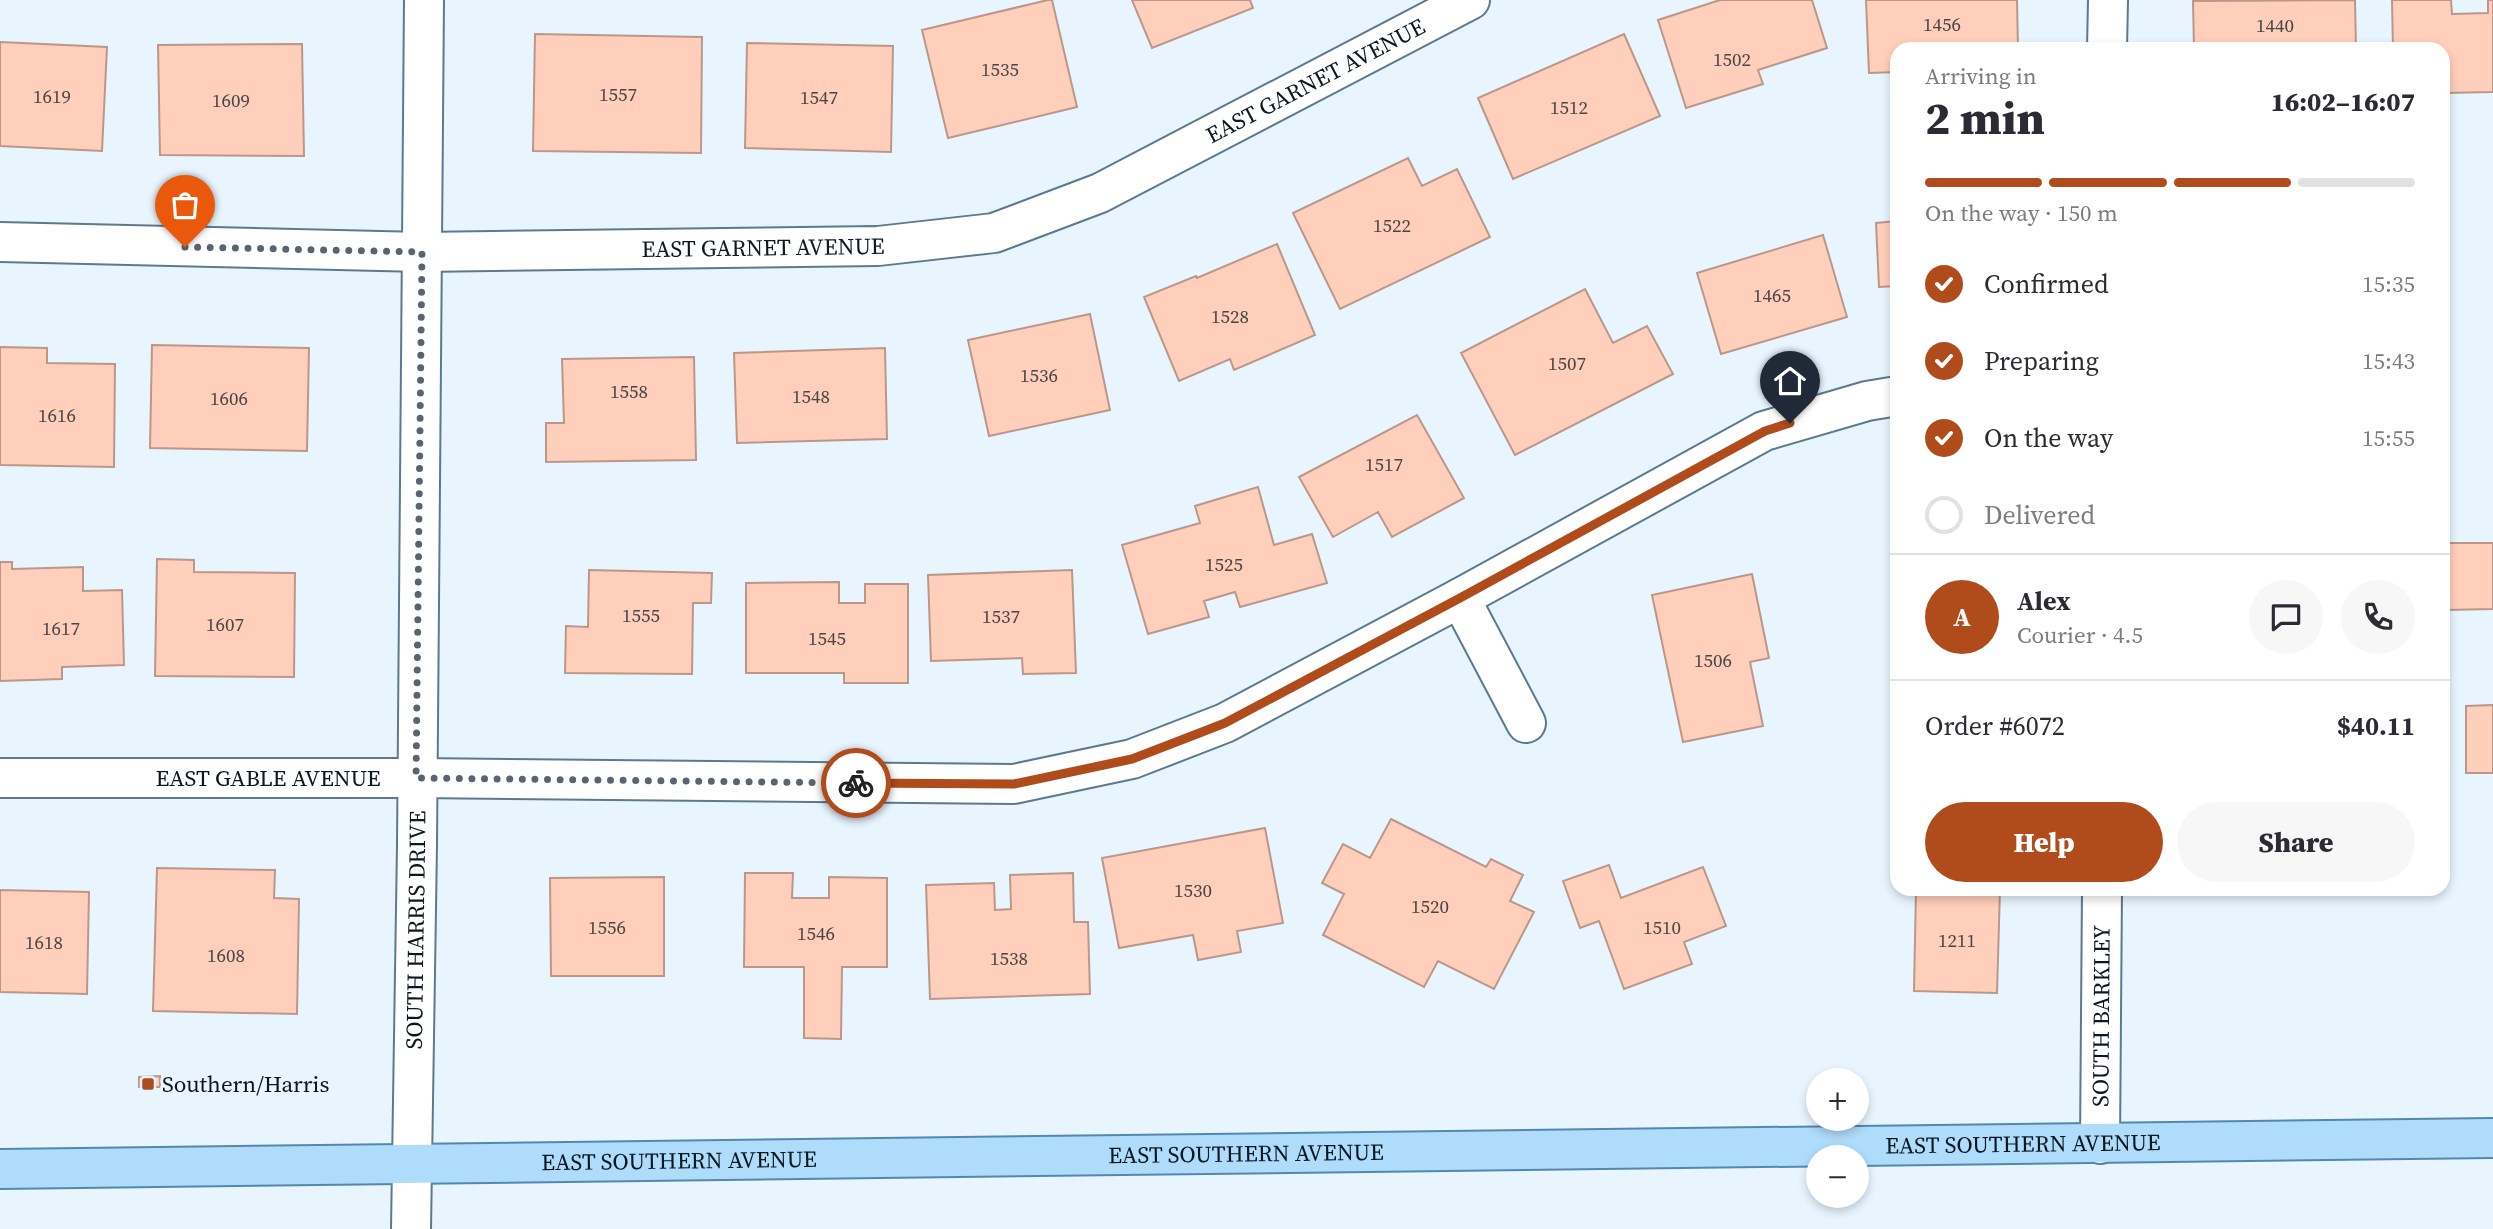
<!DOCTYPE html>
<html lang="en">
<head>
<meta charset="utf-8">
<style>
  :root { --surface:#fff; --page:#f7f7f7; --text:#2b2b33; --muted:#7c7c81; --line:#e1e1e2; --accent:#b04b1b }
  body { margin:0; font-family:"Source Serif 4",serif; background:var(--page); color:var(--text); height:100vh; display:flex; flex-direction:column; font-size:26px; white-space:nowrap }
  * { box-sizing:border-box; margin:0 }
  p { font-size:23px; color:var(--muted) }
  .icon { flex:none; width:38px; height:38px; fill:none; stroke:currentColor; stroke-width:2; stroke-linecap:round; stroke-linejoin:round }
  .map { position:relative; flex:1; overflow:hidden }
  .details { position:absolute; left:1890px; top:42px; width:560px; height:854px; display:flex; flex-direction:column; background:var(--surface); border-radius:21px; box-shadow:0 4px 10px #0003 }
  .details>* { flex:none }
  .tools { position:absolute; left:1806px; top:1068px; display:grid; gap:14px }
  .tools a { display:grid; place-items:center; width:63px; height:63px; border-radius:50%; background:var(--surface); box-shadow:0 4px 10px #0003; font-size:35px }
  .pin { position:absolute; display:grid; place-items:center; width:60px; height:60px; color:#fff; margin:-72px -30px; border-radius:50% 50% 50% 0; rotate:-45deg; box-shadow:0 0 7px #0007 }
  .pin .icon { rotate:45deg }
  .courier { position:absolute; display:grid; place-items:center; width:70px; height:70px; margin:-35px; border:5px solid #b04b1b; border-radius:50%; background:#fff; color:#222; box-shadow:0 2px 9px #0007 }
  .headline em { font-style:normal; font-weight:800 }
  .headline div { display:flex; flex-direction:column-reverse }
  .headline { display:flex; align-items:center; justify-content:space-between; height:119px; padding:0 35px }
  h1 { font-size:46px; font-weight:800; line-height:52px }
  .bar { display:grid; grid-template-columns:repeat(4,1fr); gap:10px 7px; align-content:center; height:84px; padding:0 35px }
  .bar i { height:9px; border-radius:5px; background:var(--line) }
  .bar .active { background:var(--accent) }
  .bar p { grid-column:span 4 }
  .line { display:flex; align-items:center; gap:18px; padding:0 35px; border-top:2px solid var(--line) }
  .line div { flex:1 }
  .round { display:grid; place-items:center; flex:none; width:74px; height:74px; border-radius:37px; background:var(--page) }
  ol { padding:0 35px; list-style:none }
  li { display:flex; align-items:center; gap:21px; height:77px }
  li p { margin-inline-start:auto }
  li .icon { padding:7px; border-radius:50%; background:var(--accent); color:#fff; stroke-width:4 }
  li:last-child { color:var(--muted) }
  li i { width:38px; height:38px; border:4px solid var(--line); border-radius:50% }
  .action { display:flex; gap:14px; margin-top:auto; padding:14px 35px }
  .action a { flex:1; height:80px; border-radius:42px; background:var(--accent); color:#fff; font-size:28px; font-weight:800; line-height:80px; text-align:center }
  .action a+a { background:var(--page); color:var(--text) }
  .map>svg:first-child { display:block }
  .building { fill:#ffcfbb; stroke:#bb9789; stroke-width:2 }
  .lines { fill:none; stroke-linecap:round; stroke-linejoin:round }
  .minor-casing { stroke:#5c798e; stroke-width:42 }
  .major-casing { stroke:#5388ad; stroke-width:42 }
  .minor { stroke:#fff; stroke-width:38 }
  .major { stroke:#afdcfb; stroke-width:38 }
  .done { stroke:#59656e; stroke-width:7; stroke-dasharray:0 12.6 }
  .route { stroke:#b04b1b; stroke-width:9 }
  .poi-dot { fill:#b04b1b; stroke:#e8f5ff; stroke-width:2.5 }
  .labels { text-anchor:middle; stroke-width:6; stroke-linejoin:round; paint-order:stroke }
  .number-label { font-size:19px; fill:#494647 }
  .street-label { font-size:23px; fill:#0c1820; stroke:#e8f5ff }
  .poi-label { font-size:23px; fill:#0c1820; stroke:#e8f5ff; text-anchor:start }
</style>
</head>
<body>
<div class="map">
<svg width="2493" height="1229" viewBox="0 0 2493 1229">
  <rect width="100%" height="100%" fill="#e8f5ff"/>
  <!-- building -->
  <path class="building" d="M1048 0H1052L1077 107 948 138 922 30Z
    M1132 0H1250L1253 8 1152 48Z
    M1720 0H1812L1827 48 1758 70 1763 84 1686 108 1658 20Z
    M1866 0H2017L2018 49H1897V72L1869 73Z
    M2355 0 2356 49H2194L2193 1Z
    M2392 0H2451L2452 14 2488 13V0H2493V92L2444 93 2443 49H2393Z
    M535 34 702 37 701 153 533 151Z
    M1624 34 1660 116 1513 179 1478 98Z
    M0 42 107 47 102 151 0 146Z
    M747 43 893 46 891 152 745 148Z
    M302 44 304 156 160 155 158 45Z
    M1408 158 1422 186 1457 169 1490 237 1340 309 1293 213Z
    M1897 221V286L1879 287 1876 223Z
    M1823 235 1847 317 1721 354 1697 273Z
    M1277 244 1315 335 1234 370 1230 359 1179 381 1144 297 1196 276 1197 278Z
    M1585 289 1613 343 1647 326 1673 374 1515 455 1461 353Z
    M1090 314 1110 410 989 436 968 340Z
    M152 345 309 348 307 451 150 448Z
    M0 347 47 348V363L115 364 114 467 0 465Z
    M885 348 887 439 737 443 734 353Z
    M694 357 696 460 546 462V423H564L562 359Z
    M1417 415 1464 498 1392 537 1378 512 1333 537 1299 477Z
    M1258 487 1274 545 1312 534 1327 583 1240 607 1235 592 1204 601 1209 617 1148 634 1122 545 1200 523 1195 506Z
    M1894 524H1897V640H1892Z
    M2446 543H2493V609L2447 610Z
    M157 559 194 560V572L295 573 294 677 155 676Z
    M0 562H12V569L83 567V591L122 590 124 665 62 667V679L0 681Z
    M589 570 712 573 711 603H693L692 674 565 673 566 626 588 627Z
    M1072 570 1076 673 1023 674 1022 658 931 661 928 575Z
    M1752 574 1769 658 1750 662 1763 726 1683 742 1652 595Z
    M839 582V603H865V584H908V683H844V673H746V583Z
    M2493 705V773H2466V706Z
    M1391 819 1486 867 1491 859 1523 875 1510 901 1534 912 1494 989 1438 961 1424 987 1323 935 1344 894 1322 883 1343 844 1370 858Z
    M1265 828 1283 923 1237 931 1241 952 1198 960 1193 935 1119 948 1102 858Z
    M1609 865 1621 898 1703 867 1726 926 1684 942 1692 964 1624 989 1599 921 1580 928 1563 881Z
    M157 868 275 870 274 898 299 899 297 1014 153 1011Z
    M745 873H793L792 898H829V877L887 878V967H842L841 1039 804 1038V967H744Z
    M1073 873 1074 922H1088L1090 994 930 999 926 885 994 883 995 910 1011 909 1010 875Z
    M664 877V976H551L550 878Z
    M1916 889H2000L1997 993 1914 991Z
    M0 890 89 892 87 994 0 992Z
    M160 1076V1087H139V1077Z"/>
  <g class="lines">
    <!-- minor casing -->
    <g class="minor-casing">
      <g id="minor">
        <path d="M2107 49 2108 0"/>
        <path id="s1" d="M0 242 422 252 878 246 994 233 1100 193 1470 0"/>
        <path d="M1460 598 1526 723"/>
        <path id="s2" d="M0 778H416L1014 784 1132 759 1225 723 1460 598 1764 431 1867 401 1897 396"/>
        <path id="s3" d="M2100 1144 2102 889"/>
        <path id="s4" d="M411 1229 417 845 424 0"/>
      </g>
    </g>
    <!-- major casing -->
    <g class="major-casing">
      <g id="major">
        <path id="s5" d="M0 1169 2493 1138"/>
      </g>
    </g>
    <!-- minor -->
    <use href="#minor" class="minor"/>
    <!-- major -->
    <use href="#major" class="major"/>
  </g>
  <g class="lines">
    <!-- done -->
    <path class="done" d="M185 247 422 252 416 778 856 783"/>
    <!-- route -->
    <path class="route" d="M856 783 1014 784 1132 759 1202 732 1225 723 1460 598 1765 431 1790 423"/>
  </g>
  <!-- markers -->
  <rect class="poi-dot" x="141" y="1077" width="14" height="14" rx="3.5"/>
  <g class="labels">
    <!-- number labels -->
    <g class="number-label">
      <text x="1942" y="31">1456</text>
      <text x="2275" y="32">1440</text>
      <text x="1732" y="66">1502</text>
      <text x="1000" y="76">1535</text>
      <text x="618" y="101">1557</text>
      <text x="52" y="103">1619</text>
      <text x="819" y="104">1547</text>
      <text x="231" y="107">1609</text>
      <text x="1569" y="114">1512</text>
      <text x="1392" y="232">1522</text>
      <text x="1772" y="302">1465</text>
      <text x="1230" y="323">1528</text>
      <text x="1567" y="370">1507</text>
      <text x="1039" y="382">1536</text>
      <text x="629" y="398">1558</text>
      <text x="811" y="403">1548</text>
      <text x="229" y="405">1606</text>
      <text x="57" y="422">1616</text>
      <text x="1384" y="471">1517</text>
      <text x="1224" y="571">1525</text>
      <text x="641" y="622">1555</text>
      <text x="1001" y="623">1537</text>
      <text x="225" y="631">1607</text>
      <text x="61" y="635">1617</text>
      <text x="827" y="645">1545</text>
      <text x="1713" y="667">1506</text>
      <text x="1193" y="897">1530</text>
      <text x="1430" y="913">1520</text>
      <text x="607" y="934">1556</text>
      <text x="1662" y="934">1510</text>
      <text x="816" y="940">1546</text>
      <text x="1957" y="947">1211</text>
      <text x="44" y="949">1618</text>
      <text x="226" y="962">1608</text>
      <text x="1009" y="965">1538</text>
    </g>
    <!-- street labels -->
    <g class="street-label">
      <text dy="8" stroke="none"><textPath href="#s1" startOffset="1351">EAST GARNET AVENUE</textPath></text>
      <text dy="8" stroke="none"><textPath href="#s1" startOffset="763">EAST GARNET AVENUE</textPath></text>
      <text dy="8" stroke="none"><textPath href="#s2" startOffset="268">EAST GABLE AVENUE</textPath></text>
      <text dy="8" stroke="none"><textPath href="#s4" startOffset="299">SOUTH HARRIS DRIVE</textPath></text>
      <text dy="8" stroke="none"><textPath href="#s3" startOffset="128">SOUTH BARKLEY</textPath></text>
      <text dy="8" stroke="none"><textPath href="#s5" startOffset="2023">EAST SOUTHERN AVENUE</textPath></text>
      <text dy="8" stroke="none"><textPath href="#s5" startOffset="1246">EAST SOUTHERN AVENUE</textPath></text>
      <text dy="8" stroke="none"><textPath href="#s5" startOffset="679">EAST SOUTHERN AVENUE</textPath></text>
    </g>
    <!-- poi labels -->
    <g class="poi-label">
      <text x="162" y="1092">Southern/Harris</text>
    </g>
  </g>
</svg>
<div class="tools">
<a>+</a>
<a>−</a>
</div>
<div class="pin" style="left:185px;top:247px;background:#ea580c"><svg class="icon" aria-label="bag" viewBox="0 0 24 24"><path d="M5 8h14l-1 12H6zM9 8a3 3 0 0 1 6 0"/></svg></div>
<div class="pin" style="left:1790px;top:423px;background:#1f2937"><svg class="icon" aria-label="home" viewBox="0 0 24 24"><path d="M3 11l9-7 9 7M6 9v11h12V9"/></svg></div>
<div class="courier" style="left:856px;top:783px"><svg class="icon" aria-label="bike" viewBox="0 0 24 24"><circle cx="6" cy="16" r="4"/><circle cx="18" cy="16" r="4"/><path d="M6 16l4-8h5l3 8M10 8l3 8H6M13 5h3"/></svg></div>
<section class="details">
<div class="headline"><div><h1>2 min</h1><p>Arriving in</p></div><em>16:02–16:07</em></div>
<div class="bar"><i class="active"></i><i class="active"></i><i class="active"></i><i></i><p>On the way · 150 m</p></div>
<ol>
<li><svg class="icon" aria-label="check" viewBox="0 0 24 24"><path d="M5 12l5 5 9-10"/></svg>Confirmed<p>15:35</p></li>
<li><svg class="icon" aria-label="check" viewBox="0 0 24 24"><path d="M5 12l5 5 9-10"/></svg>Preparing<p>15:43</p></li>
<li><svg class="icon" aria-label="check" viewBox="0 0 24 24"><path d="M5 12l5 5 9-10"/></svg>On the way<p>15:55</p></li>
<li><i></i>Delivered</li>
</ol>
<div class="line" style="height:126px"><b class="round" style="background:var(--accent);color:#fff">A</b><div><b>Alex</b><p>Courier · 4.5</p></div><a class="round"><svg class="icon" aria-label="chat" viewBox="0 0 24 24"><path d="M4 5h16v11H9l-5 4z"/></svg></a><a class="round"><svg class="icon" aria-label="phone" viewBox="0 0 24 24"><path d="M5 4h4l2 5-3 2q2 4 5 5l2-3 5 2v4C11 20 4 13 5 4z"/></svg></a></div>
<div class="line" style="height:91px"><div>Order #6072</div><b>$40.11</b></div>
<div class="action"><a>Help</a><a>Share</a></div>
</section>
</div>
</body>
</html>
